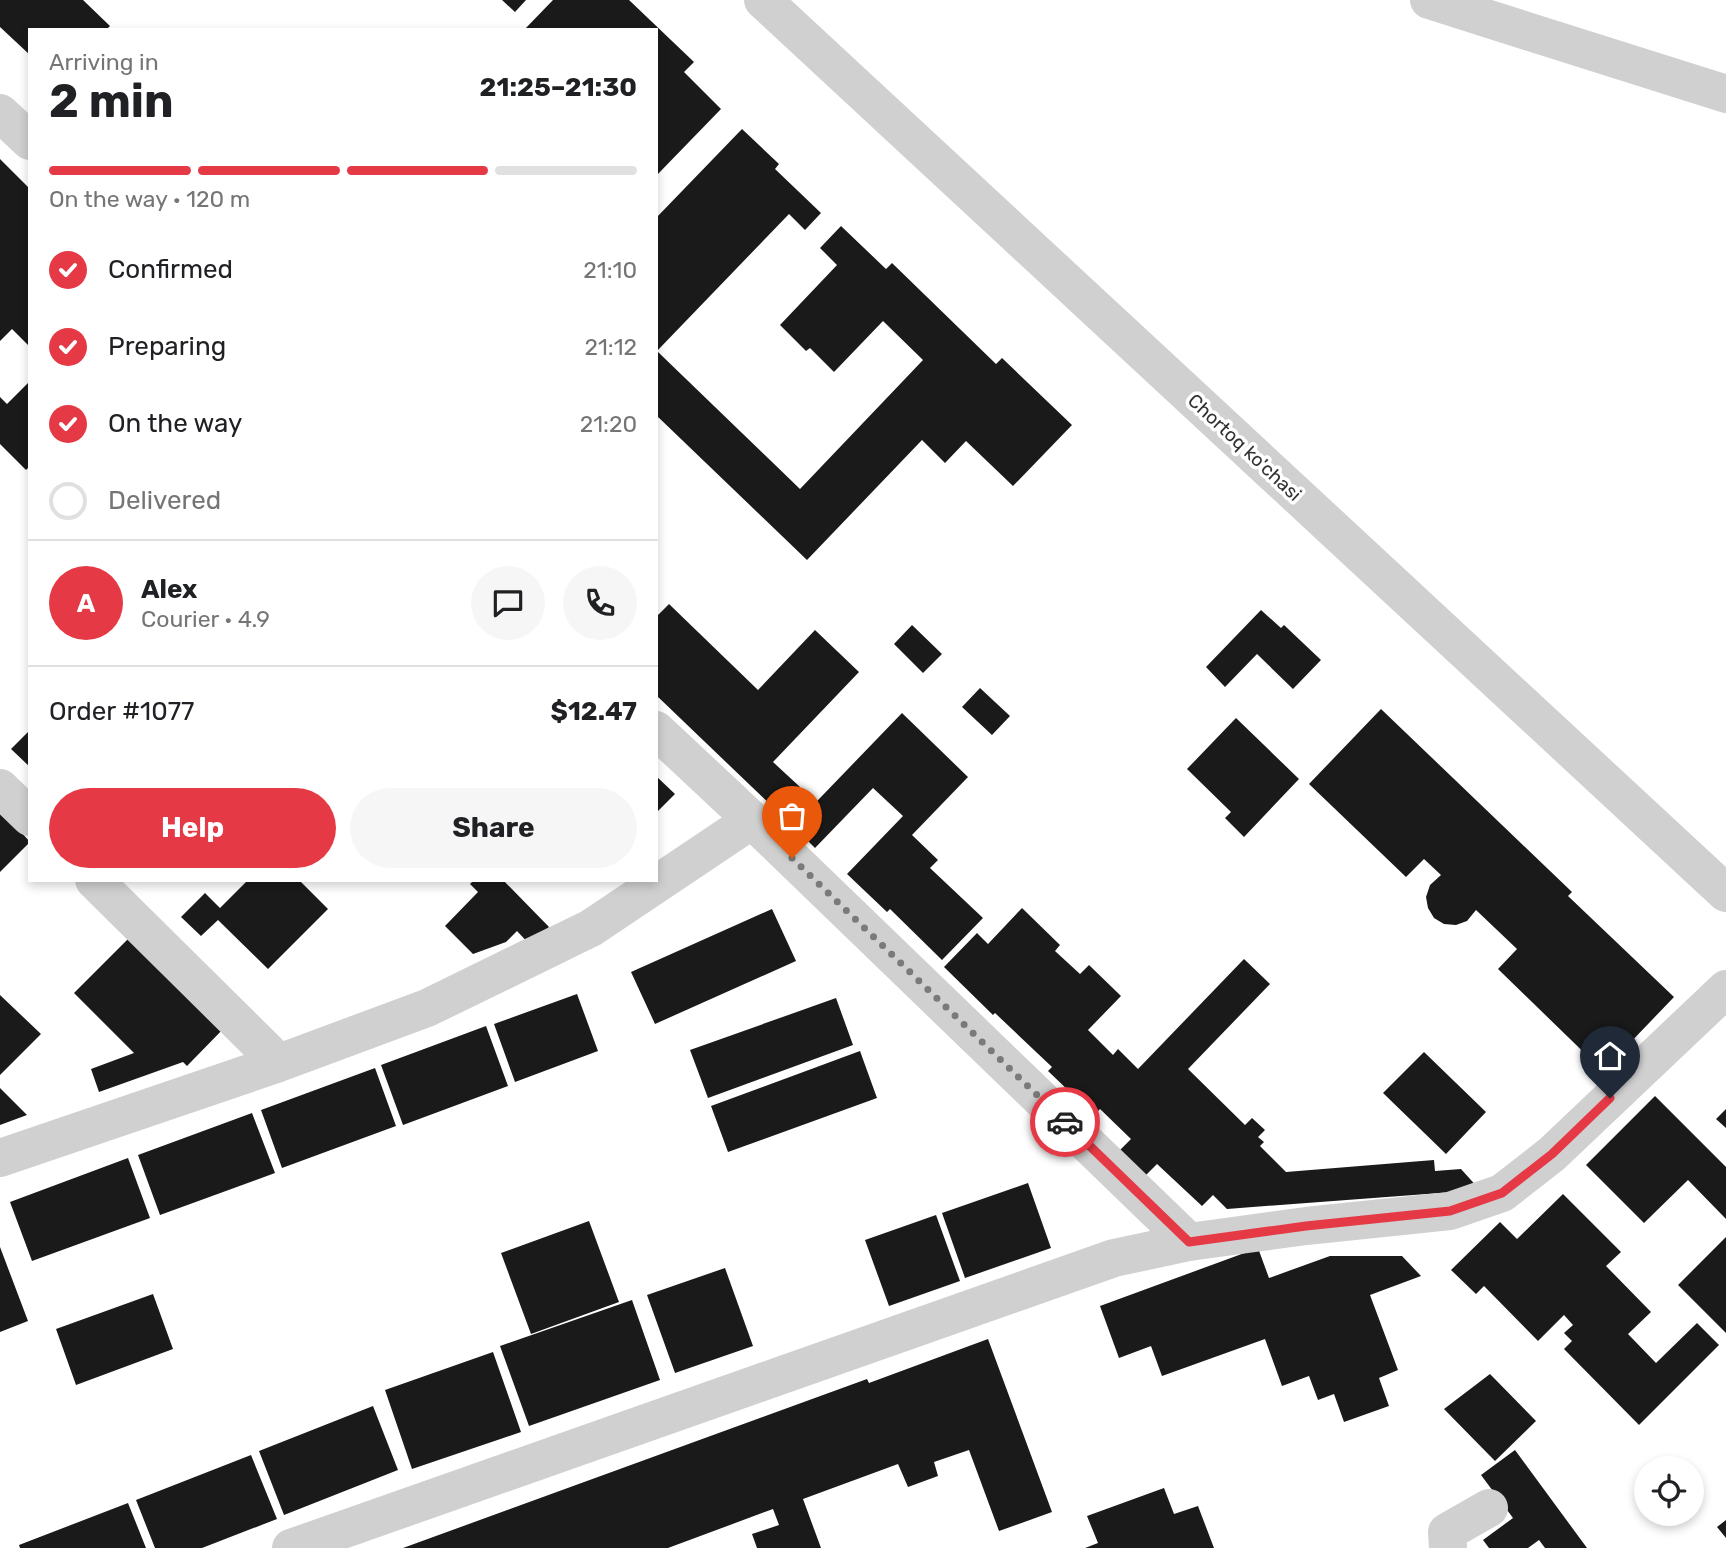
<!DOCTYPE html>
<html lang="en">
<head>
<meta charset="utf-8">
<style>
  :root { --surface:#fff; --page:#f6f6f6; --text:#202124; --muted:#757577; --line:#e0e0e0; --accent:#e63946 }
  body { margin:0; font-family:Rubik,sans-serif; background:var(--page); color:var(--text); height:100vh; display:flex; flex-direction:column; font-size:26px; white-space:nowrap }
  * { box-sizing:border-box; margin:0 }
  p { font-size:23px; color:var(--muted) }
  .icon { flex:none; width:38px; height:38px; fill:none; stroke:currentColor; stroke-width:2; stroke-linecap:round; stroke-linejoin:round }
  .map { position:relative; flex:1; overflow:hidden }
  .panel { position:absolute; left:28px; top:28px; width:630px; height:854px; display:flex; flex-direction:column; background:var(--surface); border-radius:0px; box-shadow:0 4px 10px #0003 }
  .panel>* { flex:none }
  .buttons { position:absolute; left:1634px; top:1456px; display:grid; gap:14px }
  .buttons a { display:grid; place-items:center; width:70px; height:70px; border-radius:50%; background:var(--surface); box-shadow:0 4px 10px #0003; font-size:35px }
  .pin { position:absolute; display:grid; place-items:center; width:60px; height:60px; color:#fff; margin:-72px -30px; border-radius:50% 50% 50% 0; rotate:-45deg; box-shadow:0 0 7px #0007 }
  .pin .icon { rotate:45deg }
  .courier { position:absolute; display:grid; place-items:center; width:70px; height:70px; margin:-35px; border:5px solid #e63946; border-radius:50%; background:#fff; color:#222; box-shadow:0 2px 9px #0007 }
  .summary em { font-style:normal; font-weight:700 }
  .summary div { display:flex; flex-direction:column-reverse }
  .summary { display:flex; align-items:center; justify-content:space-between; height:119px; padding:0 21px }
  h1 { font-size:46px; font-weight:700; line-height:52px }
  .bar { display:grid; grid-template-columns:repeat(4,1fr); gap:10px 7px; align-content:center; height:84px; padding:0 21px }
  .bar i { height:9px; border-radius:5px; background:var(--line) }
  .bar .active { background:var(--accent) }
  .bar p { grid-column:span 4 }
  .line { display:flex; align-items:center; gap:18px; padding:0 21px; border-top:2px solid var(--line) }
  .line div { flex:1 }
  .round { display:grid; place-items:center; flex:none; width:74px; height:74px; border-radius:37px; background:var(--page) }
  ol { padding:0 21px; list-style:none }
  li { display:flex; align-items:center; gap:21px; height:77px }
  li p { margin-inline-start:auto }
  li .icon { padding:7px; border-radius:50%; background:var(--accent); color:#fff; stroke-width:4 }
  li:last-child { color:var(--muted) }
  li i { width:38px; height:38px; border:4px solid var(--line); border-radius:50% }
  .button { display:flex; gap:14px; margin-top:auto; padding:14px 21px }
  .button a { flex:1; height:80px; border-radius:42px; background:var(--accent); color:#fff; font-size:28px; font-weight:700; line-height:80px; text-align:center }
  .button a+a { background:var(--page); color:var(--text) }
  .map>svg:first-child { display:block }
  .building { fill:#1a1a1a }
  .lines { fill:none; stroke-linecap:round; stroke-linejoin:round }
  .minor { stroke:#d0d0d0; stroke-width:38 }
  .done { stroke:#7a7a7a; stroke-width:7; stroke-dasharray:0 12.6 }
  .route { stroke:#e63946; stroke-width:9 }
  .labels { text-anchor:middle; stroke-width:7; stroke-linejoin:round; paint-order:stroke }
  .street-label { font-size:19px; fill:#333; stroke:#fff }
</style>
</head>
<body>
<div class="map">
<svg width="1726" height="1548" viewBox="0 0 1726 1548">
  <rect width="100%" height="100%" fill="#fff"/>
  <!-- building -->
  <path class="building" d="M0 0H83L110 26 106 30H30V55L0 27Z
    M502 0H526L515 12Z
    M553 0H629L694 62 684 72 721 109 656 176V30H524Z
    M742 129 779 164 775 169 821 213 805 230 789 214 657 351 800 489 923 360 883 321 834 372 810 348 806 351 780 325 837 265 820 248 841 226 886 269 892 263 996 364 1002 358 1072 425 1013 486 966 441 945 463 922 440 807 560 656 415V218Z
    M0 159 30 189V347L12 329 0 341Z
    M30 381V466L26 470 0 444V397L7 404Z
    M669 604 758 690 815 630 859 672 773 762 800 787 777 811 656 695V617Z
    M1261 610 1281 628 1284 625 1321 660 1293 689 1257 654 1225 687 1206 667Z
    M912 625 942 654 923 673 894 644Z
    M980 688 1010 716 992 735 962 707Z
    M1381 709 1572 892 1568 896 1674 997 1603 1071 1498 969 1517 949 1476 910 1467 921 1456 925 1444 924 1434 918 1428 908 1426 897 1430 885 1441 875 1424 859 1406 877 1309 784Z
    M902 713 968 777 912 835 938 860 930 868 983 918 942 960 890 909 887 912 847 874 903 816 873 788 815 848 793 826Z
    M1236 718 1299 779 1244 837 1225 818 1231 812 1187 769Z
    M30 730V767L11 749Z
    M656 776 675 794 656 813Z
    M0 799 21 832 30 842 0 872Z
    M248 880H299L328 909 268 969 218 920 201 936 181 917 205 893 220 908Z
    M474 880H503L549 927 531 946 517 931 506 942 473 954 445 926 478 892 470 884Z
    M1022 908 1060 945 1055 951 1080 974 1089 965 1121 996 1088 1030 1113 1055 1118 1049 1138 1069 1244 959 1270 984 1188 1069 1245 1125 1252 1118 1265 1130 1258 1137 1264 1142 1260 1146 1286 1172 1434 1160 1435 1171 1461 1169 1480 1190 1227 1209 1213 1195 1202 1206 1157 1164 1145 1176 1119 1151 1131 1139 1100 1109 1094 1115 1048 1071 1052 1067 995 1013 993 1015 944 967 977 933 988 944Z
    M772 909 796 961 655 1024 631 972Z
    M135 932 228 1024 187 1066 183 1062 99 1092 91 1069 134 1053 74 993Z
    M577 994 598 1051 515 1082 494 1024Z
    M0 995 41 1034 0 1075Z
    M836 998 853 1045 708 1098 690 1050Z
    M486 1026 508 1086 403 1125 381 1065Z
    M860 1051 877 1098 728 1152 711 1106Z
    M1424 1052 1486 1112 1446 1154 1383 1093Z
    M375 1068 396 1126 282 1168 261 1110Z
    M0 1088 27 1115 0 1125Z
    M1655 1096 1726 1167V1219L1688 1180 1644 1223 1586 1165Z
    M1726 1109V1128L1716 1119Z
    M252 1113 275 1173 160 1215 138 1155Z
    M128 1158 150 1218 32 1261 10 1202Z
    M1028 1183 1051 1248 965 1278 942 1213Z
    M1563 1194 1621 1252 1606 1266 1651 1312 1628 1334 1656 1363 1697 1323 1719 1345 1639 1425 1564 1349 1572 1341 1564 1333 1573 1325 1564 1315 1538 1341 1484 1286 1476 1294 1451 1270 1500 1222 1517 1239Z
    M936 1215 960 1281 889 1306 865 1240Z
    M589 1221 619 1302 531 1334 501 1253Z
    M1726 1237V1333L1678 1285Z
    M0 1247 28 1321 0 1332Z
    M1258 1248 1269 1278 1330 1256H1402L1421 1276 1370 1295 1398 1370 1379 1378 1389 1406 1344 1422 1334 1394 1318 1400 1309 1376 1282 1386 1265 1339 1162 1376 1151 1346 1119 1358 1100 1306Z
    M725 1268 753 1346 675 1373 647 1295Z
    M153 1294 173 1349 76 1385 56 1329Z
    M632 1300 660 1380 529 1426 500 1346Z
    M988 1339 1052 1512 999 1531 969 1450 934 1462 938 1476 908 1487 898 1464 803 1499 821 1548H757L752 1534 779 1525 773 1509 668 1548H403L867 1379 869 1383Z
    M493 1352 521 1432 412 1469 385 1390Z
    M1490 1374 1536 1421 1495 1461 1444 1409Z
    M373 1406 398 1470 284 1515 259 1451Z
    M1515 1450 1587 1548H1545L1539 1540 1528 1548H1489L1483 1540 1513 1518 1481 1475Z
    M251 1455 277 1519 202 1548H155L136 1500Z
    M1164 1488 1174 1514 1198 1506 1214 1548H1085L1098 1543 1087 1516Z
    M128 1503 146 1548H20L19 1545Z
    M1726 1520V1538L1717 1527Z"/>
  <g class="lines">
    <!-- minor -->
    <path class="minor" d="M763 0 1726 893
      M1429 0 1726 94
      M0 113 30 141
      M656 730 752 820 1189 1242
      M0 788 30 817
      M94 880 279 1063
      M0 1158 279 1063 427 1008 591 928 752 820
      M291 1548 1114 1258 1189 1242 1306 1226 1450 1211 1502 1193 1552 1154 1726 989
      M1448 1548 1447 1532 1489 1508"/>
  </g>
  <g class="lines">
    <!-- done -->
    <path class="done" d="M792 858 1065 1122"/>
    <!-- route -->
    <path class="route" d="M1065 1122 1189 1242 1306 1226 1450 1211 1502 1193 1552 1154 1610 1098"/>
  </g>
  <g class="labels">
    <!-- street labels -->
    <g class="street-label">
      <text transform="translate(1245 447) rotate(43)" y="7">Chortoq ko'chasi</text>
    </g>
  </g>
</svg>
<div class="buttons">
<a><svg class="icon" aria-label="locate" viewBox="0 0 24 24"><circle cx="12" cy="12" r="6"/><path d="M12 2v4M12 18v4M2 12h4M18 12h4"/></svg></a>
</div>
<div class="pin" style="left:792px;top:858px;background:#ea580c"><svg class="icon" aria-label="bag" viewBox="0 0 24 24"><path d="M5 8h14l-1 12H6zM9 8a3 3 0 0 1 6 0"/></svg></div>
<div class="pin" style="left:1610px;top:1098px;background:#1f2937"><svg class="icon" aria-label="home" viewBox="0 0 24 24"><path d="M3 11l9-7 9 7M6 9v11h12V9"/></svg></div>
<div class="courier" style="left:1065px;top:1122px"><svg class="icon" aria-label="car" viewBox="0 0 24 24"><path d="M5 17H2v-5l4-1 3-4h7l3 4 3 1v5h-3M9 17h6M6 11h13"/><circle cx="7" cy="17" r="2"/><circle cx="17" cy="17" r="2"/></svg></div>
<section class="panel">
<div class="summary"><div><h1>2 min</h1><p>Arriving in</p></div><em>21:25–21:30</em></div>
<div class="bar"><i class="active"></i><i class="active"></i><i class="active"></i><i></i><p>On the way · 120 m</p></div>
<ol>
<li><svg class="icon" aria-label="check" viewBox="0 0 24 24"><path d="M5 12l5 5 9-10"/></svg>Confirmed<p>21:10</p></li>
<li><svg class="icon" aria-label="check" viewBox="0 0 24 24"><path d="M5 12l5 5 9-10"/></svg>Preparing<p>21:12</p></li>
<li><svg class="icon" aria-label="check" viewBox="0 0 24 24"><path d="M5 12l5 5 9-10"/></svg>On the way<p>21:20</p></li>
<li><i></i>Delivered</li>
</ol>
<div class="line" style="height:126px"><b class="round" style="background:var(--accent);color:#fff">A</b><div><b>Alex</b><p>Courier · 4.9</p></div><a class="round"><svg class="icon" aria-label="chat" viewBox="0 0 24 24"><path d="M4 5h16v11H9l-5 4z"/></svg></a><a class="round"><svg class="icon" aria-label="phone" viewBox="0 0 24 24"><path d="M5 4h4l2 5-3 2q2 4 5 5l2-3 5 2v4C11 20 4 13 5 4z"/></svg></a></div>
<div class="line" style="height:91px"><div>Order #1077</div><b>$12.47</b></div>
<div class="button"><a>Help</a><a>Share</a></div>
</section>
</div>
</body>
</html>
